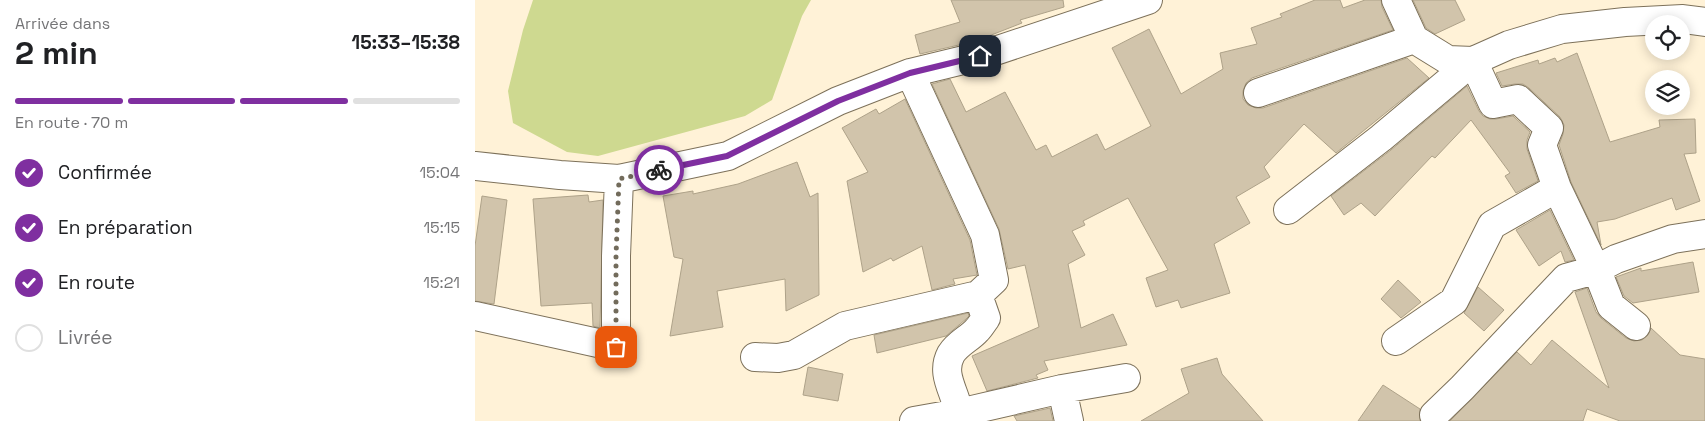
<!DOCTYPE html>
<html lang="fr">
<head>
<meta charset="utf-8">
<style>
  :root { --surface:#fff; --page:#f6f6f6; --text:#202124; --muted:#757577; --line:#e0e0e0; --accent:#7f2fa0 }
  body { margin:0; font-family:"Space Grotesk",sans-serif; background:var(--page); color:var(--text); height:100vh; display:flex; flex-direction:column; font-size:19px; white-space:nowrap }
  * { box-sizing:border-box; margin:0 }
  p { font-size:16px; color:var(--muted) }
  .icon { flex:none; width:28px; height:28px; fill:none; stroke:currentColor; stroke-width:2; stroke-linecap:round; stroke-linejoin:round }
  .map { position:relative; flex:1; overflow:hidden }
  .drawer { display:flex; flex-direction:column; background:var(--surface); width:475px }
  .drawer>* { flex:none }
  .fabs { position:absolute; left:1170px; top:15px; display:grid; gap:10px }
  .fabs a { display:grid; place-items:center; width:45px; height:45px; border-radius:50%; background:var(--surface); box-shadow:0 2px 12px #0003; font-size:25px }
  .pin { position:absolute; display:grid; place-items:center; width:42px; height:42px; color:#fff; margin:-21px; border-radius:10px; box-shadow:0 2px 8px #0006 }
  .courier { position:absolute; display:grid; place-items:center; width:50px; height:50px; margin:-25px; border:4px solid #7f2fa0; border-radius:50%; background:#fff; color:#222; box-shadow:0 1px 6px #0007 }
  .headline em { font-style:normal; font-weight:700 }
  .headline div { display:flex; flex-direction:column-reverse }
  .headline { display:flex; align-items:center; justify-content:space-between; height:85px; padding:0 15px }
  h1 { font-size:32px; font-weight:700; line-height:38px }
  .bar { display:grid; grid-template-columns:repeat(4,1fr); gap:8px 5px; align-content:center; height:60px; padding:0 15px }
  .bar i { height:6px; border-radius:4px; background:var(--line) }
  .bar .selected { background:var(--accent) }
  .bar p { grid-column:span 4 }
  ol { padding:0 15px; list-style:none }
  li { display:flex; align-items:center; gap:15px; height:55px }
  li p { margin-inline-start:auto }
  li .icon { padding:5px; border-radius:50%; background:var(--accent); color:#fff; stroke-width:4 }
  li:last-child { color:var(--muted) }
  li i { width:28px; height:28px; border:2px solid var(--line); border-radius:50% }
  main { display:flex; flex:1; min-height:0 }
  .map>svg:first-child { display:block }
  .green { fill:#ced990 }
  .building { fill:#d1c4ab; stroke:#aea289 }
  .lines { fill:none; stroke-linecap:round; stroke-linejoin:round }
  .minor-casing { stroke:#7d715a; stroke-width:30 }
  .minor { stroke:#fff; stroke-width:28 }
  .done { stroke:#726b5b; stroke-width:5; stroke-dasharray:0 9 }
  .route { stroke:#7f2fa0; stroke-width:6 }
</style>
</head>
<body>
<main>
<section class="drawer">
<div class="headline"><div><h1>2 min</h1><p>Arrivée dans</p></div><em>15:33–15:38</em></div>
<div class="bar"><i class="selected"></i><i class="selected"></i><i class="selected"></i><i></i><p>En route · 70 m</p></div>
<ol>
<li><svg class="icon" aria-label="check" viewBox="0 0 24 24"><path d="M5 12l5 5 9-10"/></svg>Confirmée<p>15:04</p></li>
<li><svg class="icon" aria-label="check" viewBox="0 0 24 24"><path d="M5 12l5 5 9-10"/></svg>En préparation<p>15:15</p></li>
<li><svg class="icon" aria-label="check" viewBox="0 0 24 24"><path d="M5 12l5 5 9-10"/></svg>En route<p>15:21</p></li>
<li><i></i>Livrée</li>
</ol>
</section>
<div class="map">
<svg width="1230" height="421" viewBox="0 0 1230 421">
  <rect width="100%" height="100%" fill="#fff2d7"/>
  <!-- green -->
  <path class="green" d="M58 0H336L327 16 297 100 270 116 123 156 92 152 38 123 33 91 48 30Z"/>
  <!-- building -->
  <path class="building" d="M476 0H588L589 7 545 20 547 23 501 41 445 54 440 35 485 22Z
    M840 0H865L868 8 890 0H906L907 7 918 30 777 78 771 83 768 91V99L773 105 781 108H788L932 58 954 78 861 153 829 124 789 167 795 177 761 197 775 223 739 244 755 293 706 308 703 300 681 307 671 278 693 270 653 198 608 221 610 225 597 231 610 255 593 264 606 328 638 314 652 345 569 361 573 370 561 375 563 378 512 391 497 356 564 327 550 265 533 269 524 229 457 84 475 79 491 112 530 92 561 150 571 145 577 157 622 134 630 150 676 126 637 48 674 29 706 94 748 69 745 53 782 44 776 28 807 17 805 14Z
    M938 0H980L990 20 960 34 951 28Z
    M1102 53 1135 142 1185 127 1184 120 1220 119 1221 153 1209 154 1225 201 1201 210 1197 198 1140 219 1122 222 1126 245 1096 182 1084 145 1088 134 1089 125 1085 117 1054 88 1048 84H1040L1027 86 1021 73 1063 60 1064 64 1080 58 1082 62Z
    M992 86 1004 111 1008 116 1015 119H1021L1038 116 1055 132 1052 140V149L1063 181 1041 193 1030 176 1035 173 996 120 960 158 957 156 900 216 886 203 869 215 856 196 916 150Z
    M430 99 495 240 502 275 478 279 480 284 457 290 447 246 418 261 416 258 388 272 372 181 393 172 367 128 401 109 404 114Z
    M322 162 335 197 343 193 344 295 311 311 310 279 242 291 248 327 195 336 208 259 199 257 188 196 218 191V194L263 184Z
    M113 195 114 202 128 200 125 328 118 326 117 303 66 306 58 199Z
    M7 196 32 200 19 304 0 301V246Z
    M1075 210 1099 260 1090 262 1086 251 1064 266 1041 230Z
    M1218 262 1224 292 1158 303 1149 296 1141 277 1166 268V271Z
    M923 280 946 302 926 318 906 299Z
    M1003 287 1029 310 1009 331 989 313Z
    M1112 288 1121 312 1126 318 1151 338 1159 341 1167 340 1173 335 1176 328 1205 355 1230 359V421H1145L1112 409 1108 421H975L1042 352 1056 365 1077 340 1134 388 1100 292Z
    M493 313 494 316 491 319 471 336 402 353 399 335Z
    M742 358 747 374 788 421H666L714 393 706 369Z
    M333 367 368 374 363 401 328 395Z
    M908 385 945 409V421H883Z
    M575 408 578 421H542L539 416Z"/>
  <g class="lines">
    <!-- minor casing -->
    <g class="minor-casing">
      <path id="minor" d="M921 0 939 39 973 60 998 61 1018 104 1043 99 1074 128 1067 145 1082 188 1125 278 1136 306 1161 326
        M783 93 939 39
        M0 166 85 175 144 179 253 156 363 101 435 73 505 56 673 0
        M813 210 906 138 998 61 1034 45 1087 29 1150 22 1208 19 1230 22
        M0 316 141 347V256L144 179
        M921 341 979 301 1017 225 1082 188
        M280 357 303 358 319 355 370 326 503 295 519 280 510 235 435 73
        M587 389 594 421
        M959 415 987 388 1091 278 1120 270 1141 259 1198 239 1230 234
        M439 421 484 413 587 389 651 378
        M483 421C487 398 463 378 476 354 483 343 494 339 502 330 505 327 508 322 511 318L503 295"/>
    </g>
    <!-- minor -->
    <use href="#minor" class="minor"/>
  </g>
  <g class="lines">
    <!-- done -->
    <path class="done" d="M141 347V256L144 179 184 170"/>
    <!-- route -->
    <path class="route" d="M184 170 252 156 363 101 435 73 505 56"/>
  </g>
</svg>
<div class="fabs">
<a><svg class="icon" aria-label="locate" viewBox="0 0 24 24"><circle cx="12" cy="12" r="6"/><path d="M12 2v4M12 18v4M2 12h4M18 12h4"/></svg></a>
<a><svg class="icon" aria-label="layers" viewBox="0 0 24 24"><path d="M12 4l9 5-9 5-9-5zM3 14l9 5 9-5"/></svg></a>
</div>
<div class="pin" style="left:141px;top:347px;background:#ea580c"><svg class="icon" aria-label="bag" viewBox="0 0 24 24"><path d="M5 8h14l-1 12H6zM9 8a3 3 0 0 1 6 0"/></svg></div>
<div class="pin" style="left:505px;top:56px;background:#1f2937"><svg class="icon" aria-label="home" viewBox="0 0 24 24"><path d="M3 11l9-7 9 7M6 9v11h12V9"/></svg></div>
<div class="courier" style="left:184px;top:170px"><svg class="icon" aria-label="bike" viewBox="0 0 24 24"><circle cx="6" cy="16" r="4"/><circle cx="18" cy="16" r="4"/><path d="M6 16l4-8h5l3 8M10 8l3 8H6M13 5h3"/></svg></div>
</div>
</main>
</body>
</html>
